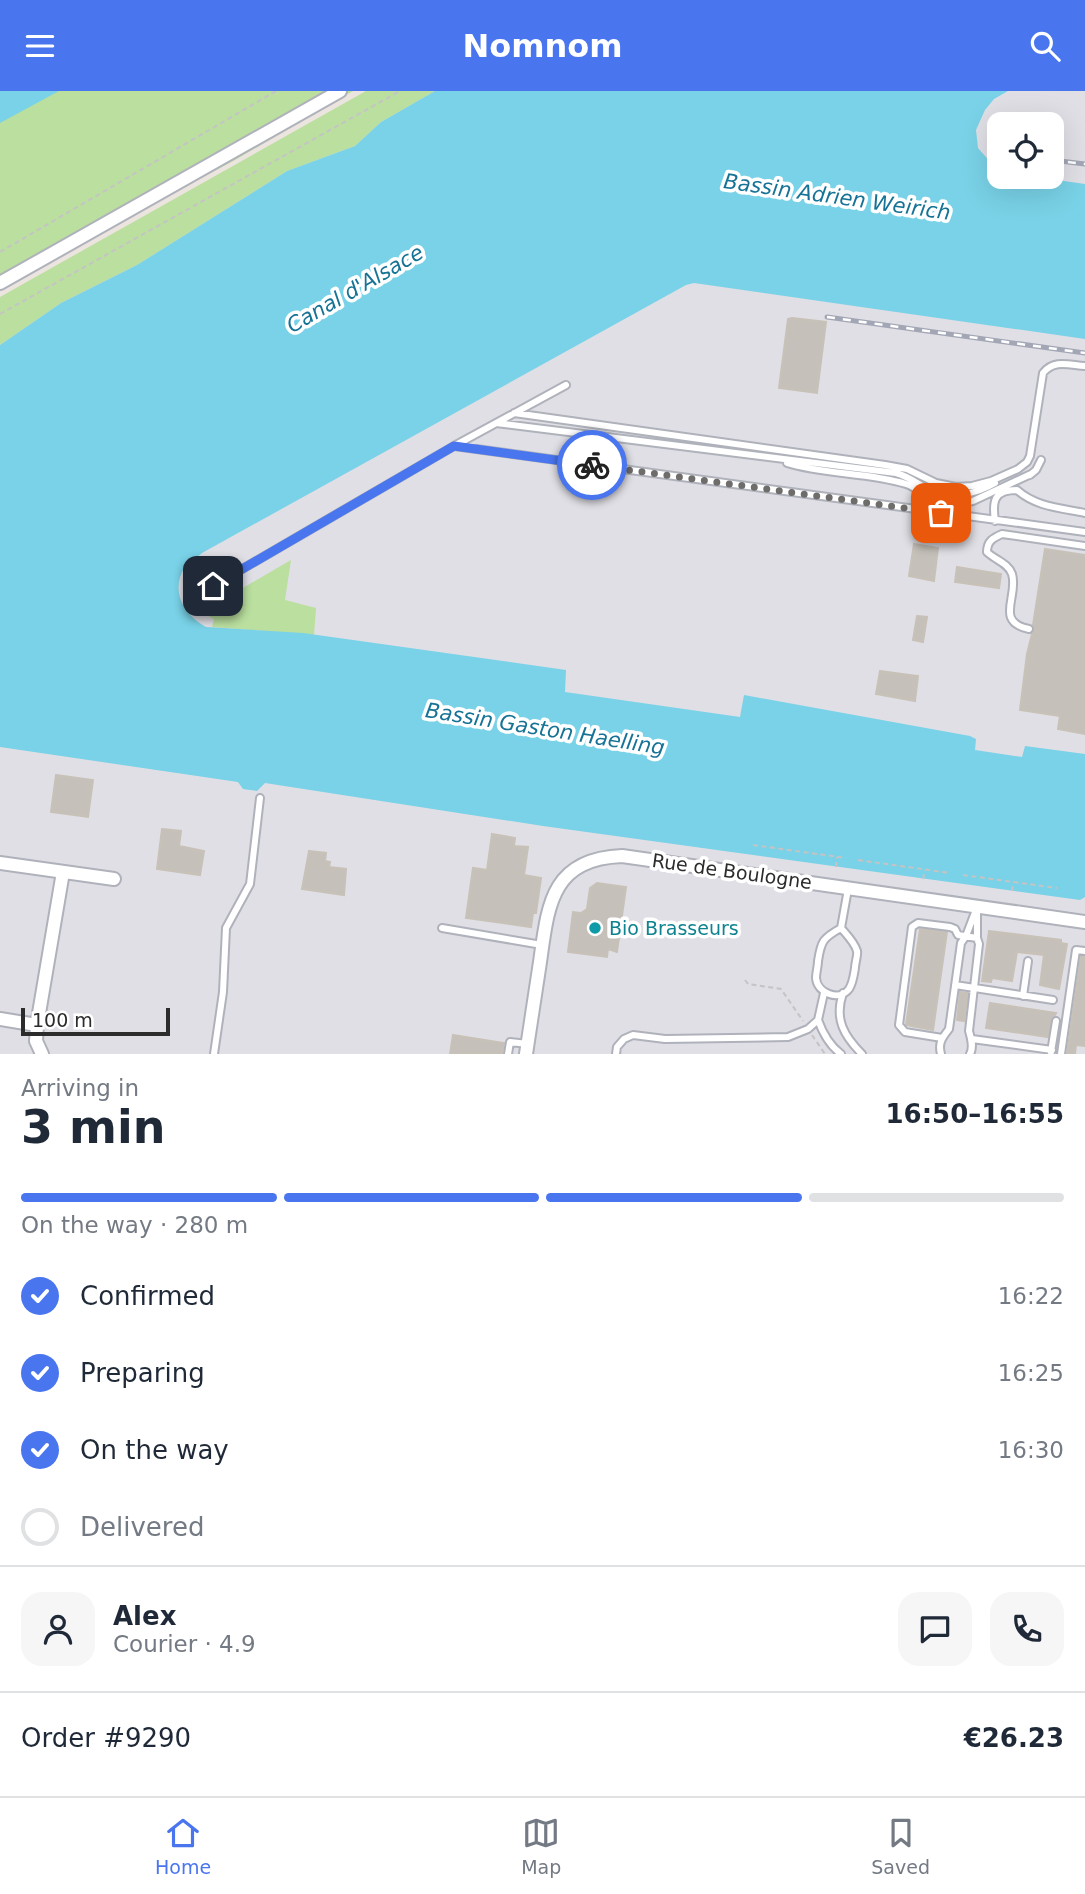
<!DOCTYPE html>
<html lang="en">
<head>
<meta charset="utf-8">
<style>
  :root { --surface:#fff; --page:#f6f6f7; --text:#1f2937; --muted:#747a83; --line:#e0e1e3; --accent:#4975ef }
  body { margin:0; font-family:"DejaVu Sans",sans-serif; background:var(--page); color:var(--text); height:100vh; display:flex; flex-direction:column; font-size:26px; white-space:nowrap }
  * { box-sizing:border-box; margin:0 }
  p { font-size:23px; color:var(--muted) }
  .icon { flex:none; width:38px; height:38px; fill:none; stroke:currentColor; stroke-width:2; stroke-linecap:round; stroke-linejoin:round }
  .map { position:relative; height:963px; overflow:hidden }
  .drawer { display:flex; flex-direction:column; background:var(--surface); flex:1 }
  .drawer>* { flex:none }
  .controls { position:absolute; left:987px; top:21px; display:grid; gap:14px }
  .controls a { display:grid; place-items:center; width:77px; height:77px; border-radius:14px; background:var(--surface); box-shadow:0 7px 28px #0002; font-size:35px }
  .scale { position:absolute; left:21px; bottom:18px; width:149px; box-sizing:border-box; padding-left:7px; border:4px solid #2c2c2c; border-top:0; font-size:19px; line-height:24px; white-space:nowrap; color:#2c2c2c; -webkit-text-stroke:5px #fff; paint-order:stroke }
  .pin { position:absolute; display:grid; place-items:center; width:60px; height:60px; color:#fff; margin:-30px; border-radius:14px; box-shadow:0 4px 10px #0006 }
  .courier { position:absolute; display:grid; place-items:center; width:70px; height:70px; margin:-35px; border:5px solid #4975ef; border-radius:50%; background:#fff; color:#222; box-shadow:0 2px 9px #0007 }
  .summary em { font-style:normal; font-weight:600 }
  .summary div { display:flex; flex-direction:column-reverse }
  .summary { display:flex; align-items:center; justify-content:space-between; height:119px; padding:0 21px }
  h1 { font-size:46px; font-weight:600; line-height:52px }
  .bar { display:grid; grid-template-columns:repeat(4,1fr); gap:10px 7px; align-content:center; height:84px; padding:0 21px }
  .bar i { height:9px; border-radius:5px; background:var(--line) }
  .bar .on { background:var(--accent) }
  .bar p { grid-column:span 4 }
  .line { display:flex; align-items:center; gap:18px; padding:0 21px; border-top:2px solid var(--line) }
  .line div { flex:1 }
  .round { display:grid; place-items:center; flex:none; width:74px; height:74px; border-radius:21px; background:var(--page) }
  ol { padding:0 21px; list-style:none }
  li { display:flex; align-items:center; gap:21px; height:77px }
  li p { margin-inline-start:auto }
  li .icon { padding:7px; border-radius:50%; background:var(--accent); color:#fff; stroke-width:4 }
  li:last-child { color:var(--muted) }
  li i { width:38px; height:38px; border:4px solid var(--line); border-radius:50% }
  header { display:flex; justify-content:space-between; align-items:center; height:91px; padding:0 21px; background:var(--accent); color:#fff; font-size:32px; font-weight:600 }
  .tab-bar { display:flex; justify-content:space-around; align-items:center; height:98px; border-top:2px solid var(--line); background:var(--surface); font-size:19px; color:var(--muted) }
  .tab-bar a { display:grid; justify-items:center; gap:4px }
  .tab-bar .on { color:var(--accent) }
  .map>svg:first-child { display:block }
  .industrial { fill:#e0dfe5; fill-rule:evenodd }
  .green { fill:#badf9f }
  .water { fill:#79d2e7 }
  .building { fill:#c5c1ba; stroke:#c8c1b8; stroke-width:2 }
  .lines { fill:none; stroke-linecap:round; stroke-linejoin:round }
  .service-casing { stroke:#afb2bb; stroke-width:10 }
  .minor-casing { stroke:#afb2bb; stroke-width:16 }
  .path { stroke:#c4c4c4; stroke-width:2; stroke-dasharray:5 3.5; stroke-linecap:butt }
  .service { stroke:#fff; stroke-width:6 }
  .minor { stroke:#fff; stroke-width:12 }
  .rail-casing { stroke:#a2a6b5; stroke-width:5 }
  .rail { stroke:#fff; stroke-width:2.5; stroke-dasharray:8; stroke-linecap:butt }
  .done { stroke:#6f6d6b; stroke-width:7; stroke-dasharray:0 12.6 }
  .route { stroke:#4975ef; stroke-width:9 }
  .culture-dot { fill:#0f9aa8; stroke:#fff; stroke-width:2.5 }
  .labels { text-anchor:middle; stroke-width:7; stroke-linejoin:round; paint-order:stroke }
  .street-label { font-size:19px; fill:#2c2c2c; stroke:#fff }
  .culture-label { font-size:19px; fill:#0d838f; stroke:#fff; text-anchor:start }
  .water-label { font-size:21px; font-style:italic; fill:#167395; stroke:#fff }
</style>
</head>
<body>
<header><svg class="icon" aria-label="menu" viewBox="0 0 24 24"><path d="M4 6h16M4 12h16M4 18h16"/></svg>Nomnom<svg class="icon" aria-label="search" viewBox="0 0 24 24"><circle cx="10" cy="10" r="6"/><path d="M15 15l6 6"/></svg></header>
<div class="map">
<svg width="1085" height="963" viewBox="0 0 1085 963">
  <rect width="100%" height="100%" fill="#ece5df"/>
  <!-- industrial -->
  <path class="industrial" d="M933 0H1085V963H0V486ZM999 33H1052V86H999Z"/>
  <!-- green -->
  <path class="green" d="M0 0H353L235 69 0 195Z
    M366 0H435L381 31 355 55 287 80 137 174 61 212 0 254V206Z
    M291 469 285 509 316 517 314 544 212 536 214 528C193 518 185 508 191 485L210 516Z"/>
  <!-- water -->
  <path class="water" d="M0 0H59L0 32Z
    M435 0H1008L994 8 985 19 976 39 978 57 993 74 999 76V86H1036L1085 93V248L694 192 686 194 202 462C197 467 189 471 185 476 169 500 185 525 206 536L303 542 566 579 565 601 740 626 744 604 970 645 976 648 975 659 1022 666 1025 655 1085 663V806L1080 809 543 735 265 692 257 700 243 698 238 691 0 656V254L61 212 137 174 287 80 355 55 381 31Z"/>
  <!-- building -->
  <path class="building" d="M792 227 826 231 817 302 779 297 788 228Z
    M914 453 938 457 934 490 909 485Z
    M1045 458 1085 464V643L1058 638 1060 625 1020 619 1027 563 1032 543 1035 539 1033 534Z
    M957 476 1001 483 999 497 955 491Z
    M917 525 927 526 923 551 913 549Z
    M880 580 918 585 915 610 876 603Z
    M56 684 93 689 88 726 51 721Z
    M162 738 181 740 179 755 204 760 200 784 157 778Z
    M492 743 515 747 514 755 528 756 524 784 541 787 536 822H533L531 836 466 827 473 777 487 779Z
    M309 760 326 762 325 770 330 771 329 776 346 778 344 804 302 798Z
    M597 792 626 796 617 861 608 858 607 866 568 861 573 821 581 822 587 818 590 797Z
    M920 838 947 841 933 939 906 934Z
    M989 840 1061 849V852L1067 853 1059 898 1040 894 1044 864 1017 861 1012 890 992 887 991 891 982 890Z
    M1081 865 1085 866V955L1076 954 1075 963H1067Z
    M960 901 968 902 964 930 957 929Z
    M990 912 1056 922 1055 924 1051 928 1048 946 986 937Z
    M453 944 504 952 502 963H450Z"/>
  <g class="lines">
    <!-- service casing -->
    <g class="service-casing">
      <path id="service" d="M514 322 885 374 907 378 936 392 956 396 972 395 991 390 1018 378 1027 371 1030 365 1043 282C1054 268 1069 274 1085 275
        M496 332 896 382C910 386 919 394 931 400 951 409 978 402 995 392
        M454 355 566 294
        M787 372C825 384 867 381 906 393 915 396 922 402 930 406 942 412 961 414 973 410L1031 383
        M1030 384 1036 379 1041 369
        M995 430C992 410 994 399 1017 399 1036 416 1061 417 1085 422
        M213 495 454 355 1085 441
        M1029 538C994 531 1019 505 1012 483 1008 472 995 469 987 461 987 450 993 447 1002 443L1085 455
        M442 837 542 854
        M841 837C847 844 855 852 857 860 858 864 855 872 855 877 854 883 853 892 849 898 839 911 817 902 816 887 816 882 818 875 818 870 821 850 823 847 841 837Z
        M841 837 848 798
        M955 894 1053 909
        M843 902C834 928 844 945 862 963
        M1023 905 1028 870
        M818 929C823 943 829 954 841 963
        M942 947 905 941 899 934 912 836 918 832 950 836 955 838 958 844 977 847
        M972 948 1052 959
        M1051 961 1056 930
        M214 963 223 901 226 837 250 793 260 707
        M508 963 510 951 528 953
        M616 963 617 956 624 948 633 944 665 948 788 946 808 938 818 929 824 902
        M941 963C938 952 942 947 949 938L961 852 966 845 977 816
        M970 963C974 956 971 947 969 940L979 853 977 847V821
        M1061 963 1076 859 1085 860"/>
    </g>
    <!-- minor casing -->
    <g class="minor-casing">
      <path id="minor" d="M0 192 340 0
        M0 772 114 788
        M0 928 37 934 36 950 42 963
        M37 934 63 781
        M526 963C531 932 535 902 540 871 548 814 551 768 622 765L1085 831"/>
    </g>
    <!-- path -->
    <path class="path" d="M0 161 276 0
      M0 223 400 0
      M753 754 846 767
      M858 769 950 782
      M836 776 837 766
      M963 784 1057 797
      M923 788 925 779
      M1012 800 1013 791
      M745 889 748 893 781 898 803 930
      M812 944 825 963"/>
    <!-- service -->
    <use href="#service" class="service"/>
    <!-- minor -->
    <use href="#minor" class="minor"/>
    <!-- rail casing -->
    <g class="rail-casing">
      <path id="rail" d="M1052 69 1085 73
        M827 226 1085 262"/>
    </g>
    <!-- rail -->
    <use href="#rail" class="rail"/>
  </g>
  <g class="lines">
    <!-- done -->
    <path class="done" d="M592 374 941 422"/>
    <!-- route -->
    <path class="route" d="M213 495 454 355 592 374"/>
  </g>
  <!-- markers -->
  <circle class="culture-dot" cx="595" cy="837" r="7"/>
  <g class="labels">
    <!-- street labels -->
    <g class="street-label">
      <text transform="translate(732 780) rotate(8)" y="7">Rue de Boulogne</text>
    </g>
    <!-- culture labels -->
    <g class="culture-label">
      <text x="609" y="844">Bio Brasseurs</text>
    </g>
    <!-- water labels -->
    <g class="water-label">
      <text transform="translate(837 106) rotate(8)" y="7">Bassin Adrien Weirich</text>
      <text transform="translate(355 198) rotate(-30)" y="7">Canal d'Alsace</text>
      <text transform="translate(545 638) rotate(9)" y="7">Bassin Gaston Haelling</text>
    </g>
  </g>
</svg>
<div class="controls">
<a><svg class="icon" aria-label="locate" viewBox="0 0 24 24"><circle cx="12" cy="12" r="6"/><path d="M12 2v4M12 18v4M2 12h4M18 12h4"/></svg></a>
</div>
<div class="scale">100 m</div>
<div class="pin" style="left:941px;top:422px;background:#ea580c"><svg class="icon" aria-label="bag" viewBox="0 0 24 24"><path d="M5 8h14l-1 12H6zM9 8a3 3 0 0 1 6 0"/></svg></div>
<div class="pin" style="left:213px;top:495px;background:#1f2937"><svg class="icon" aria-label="home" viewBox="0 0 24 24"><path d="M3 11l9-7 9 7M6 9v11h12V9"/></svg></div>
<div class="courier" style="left:592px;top:374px"><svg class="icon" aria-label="bike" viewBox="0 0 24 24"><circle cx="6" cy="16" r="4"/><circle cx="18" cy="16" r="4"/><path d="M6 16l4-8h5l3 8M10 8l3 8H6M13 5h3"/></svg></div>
</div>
<section class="drawer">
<div class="summary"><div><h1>3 min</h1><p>Arriving in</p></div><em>16:50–16:55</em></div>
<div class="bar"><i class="on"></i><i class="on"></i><i class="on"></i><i></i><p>On the way · 280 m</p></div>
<ol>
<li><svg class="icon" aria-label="check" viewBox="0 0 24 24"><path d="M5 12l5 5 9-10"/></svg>Confirmed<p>16:22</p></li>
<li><svg class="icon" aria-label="check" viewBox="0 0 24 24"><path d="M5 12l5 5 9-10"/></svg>Preparing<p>16:25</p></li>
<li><svg class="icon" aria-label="check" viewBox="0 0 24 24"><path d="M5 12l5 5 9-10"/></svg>On the way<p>16:30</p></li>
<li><i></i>Delivered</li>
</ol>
<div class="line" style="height:126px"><a class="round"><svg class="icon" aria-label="person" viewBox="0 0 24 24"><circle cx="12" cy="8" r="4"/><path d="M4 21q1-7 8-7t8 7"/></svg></a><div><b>Alex</b><p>Courier · 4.9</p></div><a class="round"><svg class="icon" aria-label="chat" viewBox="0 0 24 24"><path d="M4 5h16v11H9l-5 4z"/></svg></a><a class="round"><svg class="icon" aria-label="phone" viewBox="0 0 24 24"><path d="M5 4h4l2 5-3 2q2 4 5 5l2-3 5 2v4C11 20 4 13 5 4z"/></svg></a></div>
<div class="line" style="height:91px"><div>Order #9290</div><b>€26.23</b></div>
</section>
<nav class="tab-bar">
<a class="on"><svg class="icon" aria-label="home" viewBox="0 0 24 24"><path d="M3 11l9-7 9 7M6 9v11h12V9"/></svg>Home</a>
<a><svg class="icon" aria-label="map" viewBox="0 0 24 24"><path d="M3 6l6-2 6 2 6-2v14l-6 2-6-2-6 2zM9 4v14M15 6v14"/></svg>Map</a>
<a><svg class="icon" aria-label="saved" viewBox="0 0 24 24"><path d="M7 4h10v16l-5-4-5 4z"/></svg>Saved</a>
</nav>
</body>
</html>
